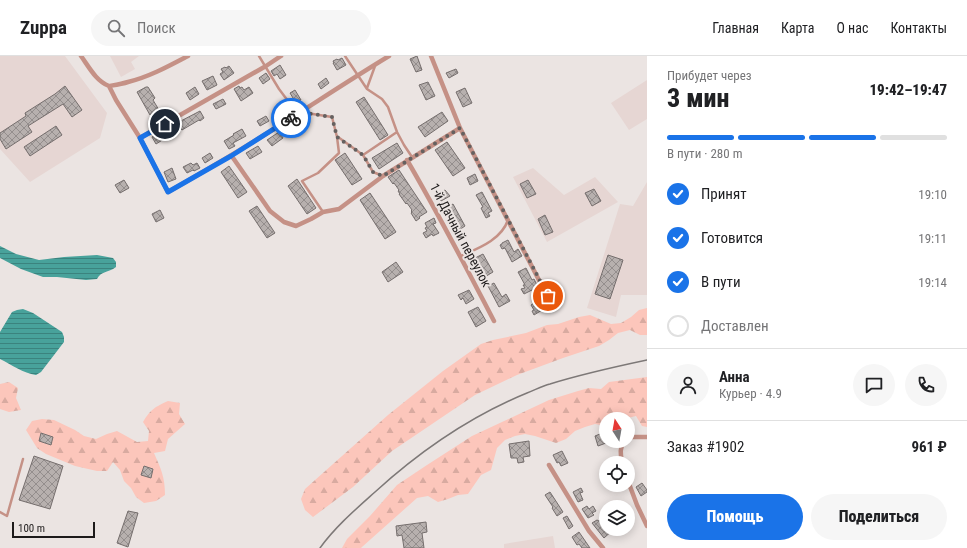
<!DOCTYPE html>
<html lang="ru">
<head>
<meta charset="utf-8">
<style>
  :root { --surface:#fff; --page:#f6f6f6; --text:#202124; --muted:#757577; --line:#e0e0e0; --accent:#1a73e8 }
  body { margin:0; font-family:"Roboto Condensed",sans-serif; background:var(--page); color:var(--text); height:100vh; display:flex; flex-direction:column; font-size:15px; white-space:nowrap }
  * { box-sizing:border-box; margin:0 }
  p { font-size:13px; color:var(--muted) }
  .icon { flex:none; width:22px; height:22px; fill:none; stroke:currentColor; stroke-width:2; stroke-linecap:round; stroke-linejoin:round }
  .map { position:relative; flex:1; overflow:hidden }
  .panel { display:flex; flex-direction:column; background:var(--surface); width:320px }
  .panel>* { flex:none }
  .needle { width:26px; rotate:349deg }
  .controls { position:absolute; left:599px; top:356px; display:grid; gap:8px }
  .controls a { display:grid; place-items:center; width:36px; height:36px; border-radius:50%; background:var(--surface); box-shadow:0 2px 10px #0003; font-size:20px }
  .scale { position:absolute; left:12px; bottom:10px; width:83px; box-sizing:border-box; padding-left:4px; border:2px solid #1d1a1a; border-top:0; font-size:11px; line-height:14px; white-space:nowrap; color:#1d1a1a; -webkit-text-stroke:3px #ebe4e2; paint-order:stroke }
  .pin { position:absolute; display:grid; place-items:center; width:34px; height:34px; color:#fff; margin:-17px; border:2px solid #fff; border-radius:50%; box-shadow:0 1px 4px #0007 }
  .courier { position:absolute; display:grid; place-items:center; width:40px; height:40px; margin:-20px; border:3px solid #1a73e8; border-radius:50%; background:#fff; color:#222; box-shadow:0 1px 5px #0007 }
  .overview em { font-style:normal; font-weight:800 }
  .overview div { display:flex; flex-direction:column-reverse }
  .overview { display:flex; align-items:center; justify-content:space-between; height:68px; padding:0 20px }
  h1 { font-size:26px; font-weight:800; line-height:30px }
  .bar { display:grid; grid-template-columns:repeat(4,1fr); gap:6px 4px; align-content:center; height:48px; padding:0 20px }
  .bar i { height:5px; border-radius:3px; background:var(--line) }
  .bar .active { background:var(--accent) }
  .bar p { grid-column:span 4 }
  .line { display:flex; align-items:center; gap:10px; padding:0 20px; border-top:1px solid var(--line) }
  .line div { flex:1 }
  .round { display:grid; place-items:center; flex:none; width:42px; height:42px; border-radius:21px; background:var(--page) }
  ol { padding:0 20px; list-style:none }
  li { display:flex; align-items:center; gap:12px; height:44px }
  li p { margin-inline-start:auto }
  li .icon { padding:4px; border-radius:50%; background:var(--accent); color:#fff; stroke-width:4 }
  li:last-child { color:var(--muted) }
  li i { width:22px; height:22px; border:2px solid var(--line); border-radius:50% }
  .button { display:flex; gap:8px; margin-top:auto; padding:8px 20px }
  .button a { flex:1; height:46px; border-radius:24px; background:var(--accent); color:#fff; font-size:16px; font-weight:800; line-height:46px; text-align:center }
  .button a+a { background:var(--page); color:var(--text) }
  header { display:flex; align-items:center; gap:24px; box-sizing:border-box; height:56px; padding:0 20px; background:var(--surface); border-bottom:1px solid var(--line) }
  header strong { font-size:19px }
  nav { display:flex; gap:22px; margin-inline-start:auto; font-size:14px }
  .search { width:280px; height:36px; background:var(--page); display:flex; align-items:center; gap:10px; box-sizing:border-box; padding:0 14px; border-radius:22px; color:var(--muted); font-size:15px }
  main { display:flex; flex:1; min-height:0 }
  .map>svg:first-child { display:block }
  .built { fill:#e6d6d3 }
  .forest { fill:url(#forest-firs) }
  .water { fill:url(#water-rules) }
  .building { fill:url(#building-cross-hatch); stroke:#756e6d }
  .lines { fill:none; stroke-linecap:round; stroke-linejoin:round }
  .lane { stroke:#c59186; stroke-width:2.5 }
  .street { stroke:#c59186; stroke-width:4.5 }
  .rail { stroke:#7d7877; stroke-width:1.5 }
  .done { stroke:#656160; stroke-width:4; stroke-dasharray:0 7.2 }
  .route { stroke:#1a73e8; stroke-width:5 }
  .labels { text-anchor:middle; stroke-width:4; stroke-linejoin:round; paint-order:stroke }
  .street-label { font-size:13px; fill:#1d1a1a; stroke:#ebe4e2 }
</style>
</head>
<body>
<header>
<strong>Zuppa</strong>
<div class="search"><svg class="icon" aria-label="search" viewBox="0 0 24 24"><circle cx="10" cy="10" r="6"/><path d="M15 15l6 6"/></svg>Поиск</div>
<nav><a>Главная</a><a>Карта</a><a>О нас</a><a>Контакты</a></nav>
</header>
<main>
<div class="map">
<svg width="647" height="492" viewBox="0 0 647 492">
  <defs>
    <pattern id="forest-firs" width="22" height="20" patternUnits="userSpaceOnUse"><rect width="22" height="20" fill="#fcc6bb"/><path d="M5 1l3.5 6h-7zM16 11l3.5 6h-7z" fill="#d8aaa0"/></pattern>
    <pattern id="water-rules" width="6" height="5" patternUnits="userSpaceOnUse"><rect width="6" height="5" fill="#48a29b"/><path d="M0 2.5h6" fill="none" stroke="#3b837e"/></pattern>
    <pattern id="building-cross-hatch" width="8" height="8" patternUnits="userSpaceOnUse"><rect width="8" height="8" fill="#b7b0ae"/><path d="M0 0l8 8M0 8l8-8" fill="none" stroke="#948e8d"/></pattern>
  </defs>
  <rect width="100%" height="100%" fill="#ebe4e2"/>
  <!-- built -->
  <path class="built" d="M0 0H65L107 57 100 82 30 126 0 93Z
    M110 0H139L131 6 135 13 121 21Z
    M647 24V63L629 74 611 47Z
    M533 112 564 139 595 121 618 146 547 186 513 121Z
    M647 126V239H621L616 261 587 252 620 148 633 150Z
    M553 480 555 492H504V488Z"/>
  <!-- forest -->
  <path class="forest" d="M647 252V279H640L630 274 618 277 609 284 599 290 563 302 517 319 475 339 392 395 353 431 313 461 305 454 301 443 305 433 388 359 443 315 481 288 493 284 526 277 547 269 558 268 579 261 590 259 611 268 621 267 631 261 639 254Z
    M647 321V371L642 370 636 360 624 363H606V370L595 368 585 371 575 375 566 383 556 387 535 380 525 378 515 380 505 384 497 392 491 414 481 419 468 438 458 439 448 443 438 446 428 440 417 442 362 491 361 492H342L347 483 370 460 397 429 427 409 472 380 549 344 578 335 589 332 601 333 609 326Z
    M9 326 18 332 16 342 21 354 9 356 0 353V328Z
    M168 345 180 347 179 358 185 368 168 383 165 395 154 397C161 413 165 421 165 439L156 445 144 447 136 441 131 432 124 425 120 414 113 406 107 415H97L75 410 46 398 37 392 26 374 32 365 42 363 54 364 75 374 84 380 96 383 107 378 117 375 137 386 148 385 149 375 143 366C151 353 155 351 168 345Z"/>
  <!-- water -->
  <path class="water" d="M0 190 16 198 39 204 64 201 97 199 113 202 116 206V211C108 217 101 215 97 223L86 224 57 221H43L21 213 0 202Z
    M23 253 33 257 62 276 64 281V286L41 316 36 319C23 317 12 309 0 303V276L12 256 17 254Z"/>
  <!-- building -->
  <path class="building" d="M417 0 422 14 416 16 410 3Z
    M342 2 346 9 337 14 333 7H334L333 5 337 3 338 4Z
    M280 9 286 19 280 23 277 18 274 20 271 15Z
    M229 10 234 17 224 24 220 18 223 16 221 13 225 11 226 12Z
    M456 13 458 17 449 22 446 17Z
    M266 17 270 23 263 28 259 22Z
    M213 20 217 29 207 34 202 25Z
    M326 22 329 27 321 33 318 28Z
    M428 26 435 40 426 44 419 29Z
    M65 30 82 54 72 61 63 48 28 70 32 76 6 93 0 83V77L26 60 25 57 55 38Z
    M239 30 240 32 242 31 244 34 249 31 253 37 241 45 234 33Z
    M146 31H148L155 42 153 44 159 54 150 59 137 36Z
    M195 31 199 38 190 44 186 37Z
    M465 32 472 47 463 51 456 36Z
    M295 34 301 44 296 47 290 37Z
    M364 41 388 79 380 84 356 46Z
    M223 43 226 48 216 53 213 48Z
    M200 55 204 62 200 65 199 64 182 74 177 67Z
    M442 56 448 65 425 81 418 71Z
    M266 60 269 65 260 70 257 65Z
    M56 70 62 79 30 100 24 91Z
    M242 73 246 80 233 87 235 90 229 93 224 85 234 79 233 78Z
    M160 76 164 83 156 88 152 81Z
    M279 76 283 82 272 90 267 84Z
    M447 86 465 112 453 120 435 94Z
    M397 87 403 97 379 113 372 102Z
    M258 90 262 96 250 103 246 97Z
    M210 97 213 102 205 107 202 102Z
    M345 97 362 123 352 129 335 104Z
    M191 107 193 109 197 107 200 112 194 115 193 114 187 117 183 111Z
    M229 110 247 136 238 142 221 116Z
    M172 112 176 123 168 126 164 116Z
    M399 114 427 156 419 161 420 162 416 165 411 157 412 156 411 155 412 154 407 147 406 148 399 138H400L398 135 399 134 394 127 393 128 388 121Z
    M475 118 478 125 470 129 467 122Z
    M297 123 316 152 307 158 288 130Z
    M124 124 129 132 120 137 115 129Z
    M528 124 536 138 527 142 520 128Z
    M594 133 601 145 592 150 585 137Z
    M445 134 450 140 441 145 439 140 441 139 439 137Z
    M482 136 492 155 488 157 490 160 486 162 481 152 483 151 476 139Z
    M370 137 396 176 385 183 360 144Z
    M453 148 465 170 456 176 453 171H455L446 152Z
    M257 150 275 177 267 182 249 155Z
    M160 154 164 162 156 166 152 158Z
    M545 159 553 176 545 179 538 163Z
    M434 162 436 167 433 168 439 177 433 180 432 178 426 182 423 177 427 175 425 172 427 171 425 167Z
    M508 184 514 196 518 193 522 200 512 206 505 192 502 193 500 189 502 188V187Z
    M483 198 493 216 483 222 474 206 476 205 475 202Z
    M608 199 623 204 610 243 595 238Z
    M396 206 403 216 388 226 382 216Z
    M526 212 532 224 534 223 538 231 524 238 521 233 525 232 523 229H525L518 216Z
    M494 227 502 241 506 238 510 245 499 251 488 230Z
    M469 234 474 243 466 248 463 242 461 244 458 239Z
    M542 242 547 251 534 259 532 255 534 254 531 249Z
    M478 251 486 265 476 271 468 256Z
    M41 377 53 381 51 389 39 385Z
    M600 378 602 383 606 382V387L598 390 595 380Z
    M529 385 530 400 523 401 524 406 518 407 517 402H511L509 388Z
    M562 395 568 407 561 410 559 406 557 407 553 399Z
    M34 400 63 410 50 453 19 444Z
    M144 410 153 413 151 422 141 419Z
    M642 427 647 434V436L641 440 636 431Z
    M581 432 583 436 580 437 583 444 578 446 573 436Z
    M550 436 563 456 557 460 552 452 553 451 545 439Z
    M587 450 589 453 593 450 596 455 592 457 594 459 588 462 582 453Z
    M128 455 138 457 128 491 117 487Z
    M567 460 573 470 569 473 563 462Z
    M597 464 599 465 601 464 606 471V473H614L604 482 592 467Z
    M426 466 427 476 422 477 424 492H404L402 479 397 480 396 470Z
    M579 476 590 492H582L579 488 577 489 572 481Z"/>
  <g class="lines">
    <!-- lane -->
    <path class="lane" d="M259 0 279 33 294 53 292 61
      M345 0 367 33 382 43 388 51 397 76 404 89 412 101
      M367 32 375 10
      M294 53 300 56 332 61 337 81 339 97 318 117 302 125 323 156
      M338 81 363 99 373 116 383 120
      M363 99 397 76
      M461 200C479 192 501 184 508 164
      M0 456 7 460 23 403"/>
    <!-- street -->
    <path class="street" d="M81 0C89 11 96 25 109 30L116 44 140 82 168 136C210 112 251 88 291 62 324 41 356 20 389 0
      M431 0 460 72 554 253
      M109 30C115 29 122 28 128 26 149 21 169 10 188 0
      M140 82 266 10 281 0
      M231 99 270 155 284 166 296 170 311 163 323 156 339 153 383 120 460 72
      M407 104C438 157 466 211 494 265
      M628 382 632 381H647
      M622 407C621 399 619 393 624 385
      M549 409 589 475 603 492
      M628 425 637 449 647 470"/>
    <!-- rail -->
    <path class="rail" d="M320 492C335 471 356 453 375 436 420 395 471 360 527 337 535 334 542 330 550 328 582 318 614 311 647 304"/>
  </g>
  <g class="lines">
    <!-- done -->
    <path class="done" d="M291 62 300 56 332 61 337 81 363 99 373 116 383 120 460 72 548 240"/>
    <!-- route -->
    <path class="route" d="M165 68 140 82 168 136 231 100 291 62"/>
  </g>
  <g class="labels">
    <!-- street labels -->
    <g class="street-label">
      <text transform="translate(461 179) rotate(62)" y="5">1-й Дачный переулок</text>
    </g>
  </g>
</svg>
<div class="controls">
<a><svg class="needle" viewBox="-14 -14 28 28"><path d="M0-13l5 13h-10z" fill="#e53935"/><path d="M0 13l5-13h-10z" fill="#757577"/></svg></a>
<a><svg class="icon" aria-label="locate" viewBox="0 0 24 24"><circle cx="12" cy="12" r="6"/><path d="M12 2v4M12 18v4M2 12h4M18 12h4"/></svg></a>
<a><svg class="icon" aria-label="layers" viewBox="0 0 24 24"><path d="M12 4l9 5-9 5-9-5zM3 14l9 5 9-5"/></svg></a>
</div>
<div class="scale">100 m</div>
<div class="pin" style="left:548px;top:240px;background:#ea580c"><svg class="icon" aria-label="bag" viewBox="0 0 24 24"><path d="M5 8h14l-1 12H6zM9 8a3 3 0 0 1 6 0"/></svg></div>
<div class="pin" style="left:165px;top:68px;background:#1f2937"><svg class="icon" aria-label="home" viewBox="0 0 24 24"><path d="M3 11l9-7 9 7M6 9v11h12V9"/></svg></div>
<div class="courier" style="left:291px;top:62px"><svg class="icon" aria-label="bike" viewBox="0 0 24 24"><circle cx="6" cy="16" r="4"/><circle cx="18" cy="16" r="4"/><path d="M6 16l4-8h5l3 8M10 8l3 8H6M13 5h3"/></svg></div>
</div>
<section class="panel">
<div class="overview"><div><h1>3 мин</h1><p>Прибудет через</p></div><em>19:42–19:47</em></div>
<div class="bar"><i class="active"></i><i class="active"></i><i class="active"></i><i></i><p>В пути · 280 m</p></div>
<ol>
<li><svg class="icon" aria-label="check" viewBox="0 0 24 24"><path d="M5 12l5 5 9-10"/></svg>Принят<p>19:10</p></li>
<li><svg class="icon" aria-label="check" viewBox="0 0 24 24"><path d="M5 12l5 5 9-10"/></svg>Готовится<p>19:11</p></li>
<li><svg class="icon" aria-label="check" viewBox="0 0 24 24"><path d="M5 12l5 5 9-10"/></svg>В пути<p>19:14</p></li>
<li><i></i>Доставлен</li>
</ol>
<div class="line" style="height:72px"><a class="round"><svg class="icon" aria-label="person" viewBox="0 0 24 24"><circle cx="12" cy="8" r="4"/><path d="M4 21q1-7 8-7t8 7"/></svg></a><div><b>Анна</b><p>Курьер · 4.9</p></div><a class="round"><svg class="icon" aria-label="chat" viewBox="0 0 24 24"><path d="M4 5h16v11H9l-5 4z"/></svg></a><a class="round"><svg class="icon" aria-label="phone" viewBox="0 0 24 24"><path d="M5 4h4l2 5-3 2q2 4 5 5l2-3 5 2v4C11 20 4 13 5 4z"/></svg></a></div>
<div class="line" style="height:52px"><div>Заказ #1902</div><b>961 ₽</b></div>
<div class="button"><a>Помощь</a><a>Поделиться</a></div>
</section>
</main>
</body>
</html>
